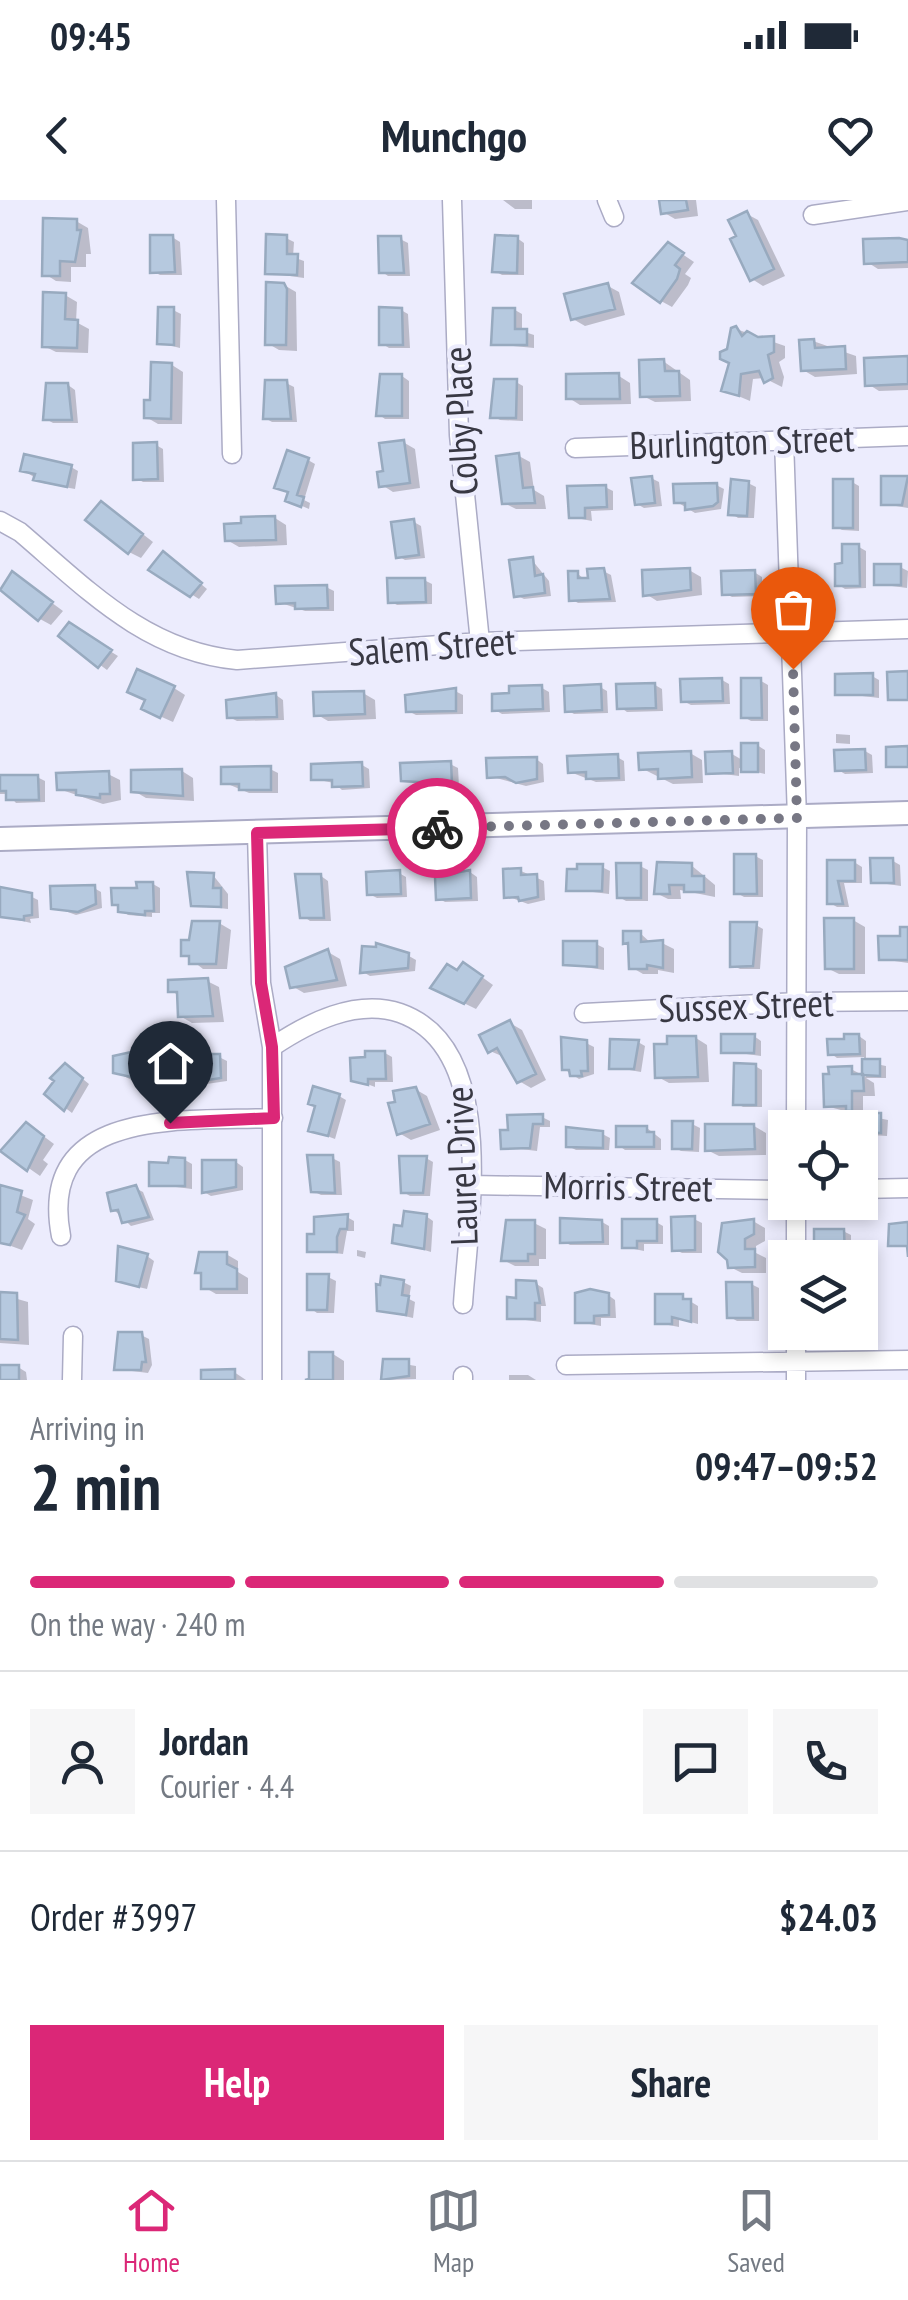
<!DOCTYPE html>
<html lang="en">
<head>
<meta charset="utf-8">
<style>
  :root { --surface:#fff; --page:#f6f6f7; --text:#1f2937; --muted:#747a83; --line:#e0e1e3; --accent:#db2777 }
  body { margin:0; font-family:"PT Sans Narrow",sans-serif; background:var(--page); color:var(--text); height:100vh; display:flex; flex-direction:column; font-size:38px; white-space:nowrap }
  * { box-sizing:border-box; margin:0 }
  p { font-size:32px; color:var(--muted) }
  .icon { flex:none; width:55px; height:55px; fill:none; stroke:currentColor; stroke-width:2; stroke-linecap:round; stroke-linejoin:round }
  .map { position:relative; height:1180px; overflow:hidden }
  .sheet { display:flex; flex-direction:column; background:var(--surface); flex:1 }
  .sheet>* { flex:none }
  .tools { position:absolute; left:768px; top:910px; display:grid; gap:20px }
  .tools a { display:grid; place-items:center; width:110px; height:110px; border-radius:0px; background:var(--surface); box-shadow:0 5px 15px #0003; font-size:50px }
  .pin { position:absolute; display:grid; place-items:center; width:85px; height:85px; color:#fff; margin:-102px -42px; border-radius:50% 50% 50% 0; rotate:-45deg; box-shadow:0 0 10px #0007 }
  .pin .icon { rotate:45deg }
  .courier { position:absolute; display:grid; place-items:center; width:100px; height:100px; margin:-50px; border:8px solid #db2777; border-radius:50%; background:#fff; color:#222; box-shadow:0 2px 12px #0007 }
  .head em { font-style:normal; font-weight:600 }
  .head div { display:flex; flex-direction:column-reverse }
  .head { display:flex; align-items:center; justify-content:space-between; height:170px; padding:0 30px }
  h1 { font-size:65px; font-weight:600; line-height:75px }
  .bar { display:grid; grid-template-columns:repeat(4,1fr); gap:15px 10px; align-content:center; height:120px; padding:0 30px }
  .bar i { height:12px; border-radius:8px; background:var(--line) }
  .bar .on { background:var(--accent) }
  .bar p { grid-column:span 4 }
  .line { display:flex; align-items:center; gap:25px; padding:0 30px; border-top:2px solid var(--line) }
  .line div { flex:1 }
  .round { display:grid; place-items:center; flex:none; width:105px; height:105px; border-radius:0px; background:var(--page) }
  .cta { display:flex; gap:20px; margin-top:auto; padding:20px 30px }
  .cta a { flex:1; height:115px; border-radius:0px; background:var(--accent); color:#fff; font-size:40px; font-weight:600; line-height:115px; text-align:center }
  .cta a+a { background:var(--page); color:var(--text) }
  .status { display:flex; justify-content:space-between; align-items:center; height:70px; padding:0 50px; background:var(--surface); direction:ltr }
  .status svg { height:28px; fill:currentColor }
  header { display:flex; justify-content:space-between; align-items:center; height:130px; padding:0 30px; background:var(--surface); font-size:45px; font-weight:600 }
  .menu { display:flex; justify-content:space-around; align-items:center; height:140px; border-top:2px solid var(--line); background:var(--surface); font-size:28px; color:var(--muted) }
  .menu a { display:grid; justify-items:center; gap:5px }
  .menu .on { color:var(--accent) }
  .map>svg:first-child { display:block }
  .shadow { fill:#0003 }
  .building { fill:#b6c9df; stroke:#98aabf; stroke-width:2.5 }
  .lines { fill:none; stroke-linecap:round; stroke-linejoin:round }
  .minor-casing { stroke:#ababc5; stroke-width:21 }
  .tertiary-casing { stroke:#ababc5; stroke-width:26 }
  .minor { stroke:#fff; stroke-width:18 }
  .tertiary { stroke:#fff; stroke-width:22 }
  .done { stroke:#777784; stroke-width:10; stroke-dasharray:0 18 }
  .route { stroke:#db2777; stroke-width:12 }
  .labels { text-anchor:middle; stroke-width:8; stroke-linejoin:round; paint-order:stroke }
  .street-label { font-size:38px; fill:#383843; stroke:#ececfd }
</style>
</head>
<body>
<div class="status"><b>09:45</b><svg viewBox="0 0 49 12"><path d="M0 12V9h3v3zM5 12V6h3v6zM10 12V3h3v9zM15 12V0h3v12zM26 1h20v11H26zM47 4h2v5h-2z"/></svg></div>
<header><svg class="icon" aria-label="back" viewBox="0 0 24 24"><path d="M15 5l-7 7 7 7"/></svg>Munchgo<svg class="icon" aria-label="heart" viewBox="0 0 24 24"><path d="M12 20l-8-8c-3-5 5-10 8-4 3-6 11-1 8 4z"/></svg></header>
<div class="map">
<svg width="908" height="1180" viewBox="0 0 908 1180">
  <rect width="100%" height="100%" fill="#ececfd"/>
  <!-- shadow -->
  <path class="shadow" d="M503 0H532V9H515Z
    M661 0H696L698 16 675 19 663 12Z
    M747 14 758 20 785 76 763 86 752 79 739 38Z
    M76 21 88 28 91 54H86V67H71V82L56 81 45 74Z
    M172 37 180 42 182 75H160L152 71Z
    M286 38 294 42 293 57 304 61V78L268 73Z
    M517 38 524 43V75H502L495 71Z
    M400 39 408 43 410 76H388L381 71Z
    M908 42V68L878 69 867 62Z
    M669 45 694 62 685 74 691 78 688 85 672 107 661 101Z
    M284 85 296 92 297 151 279 150 267 143Z
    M608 86 619 92 625 115 585 126 573 119Z
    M65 95 77 102 76 122 89 129 88 153 56 152 44 146Z
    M173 110 181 114 180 148 160 143Z
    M401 110 408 114 410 148H389L381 143Z
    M515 110 522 114V131L534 135V148L493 144Z
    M736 129 785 146V158L779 162 784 177 782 187 764 178 753 179 750 201 724 190Z
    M813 141 856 156 857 174 815 177 803 170Z
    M908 159V190L879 191 868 184Z
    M663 161 690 180 691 201 655 202 643 196Z
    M172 165 183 172 182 224H158L146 217Z
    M402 176 409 181V219H385L378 214Z
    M619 176 630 183 631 204 580 205 569 198Z
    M516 182 523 186V221L500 220 493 216Z
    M286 183 294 187 297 222H272L265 218Z
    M68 185 75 190 78 223H53L46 219Z
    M403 242 415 249 420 288 393 292 382 285Z
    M156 245 163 249 164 282H143L136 278Z
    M519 256 530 262 534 290 544 296 546 309H516L504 303Z
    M308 260 315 264 304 300 310 303 309 309 288 300Z
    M71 267 78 271 75 289 43 283 23 270Z
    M651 278 659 282 662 306 644 308 637 304Z
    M908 278V308L884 304 883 279Z
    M852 282 859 286V331L842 330 835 326Z
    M748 283 756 287 754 318H738L731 313Z
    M716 285 724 289 721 309 695 313 677 302Z
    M605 287 613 291V310L591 311 592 321 571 317Z
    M113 311 153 342 141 358 129 352Z
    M275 318 286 325 287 345 239 347 227 340Z
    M414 322 421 326 425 358 405 360 398 356Z
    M859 347 866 351V388L845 389 837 384Z
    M171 359 207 389 199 399 151 369Z
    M532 360 549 381 551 396 524 399 516 395Z
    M900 367 908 371 907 388 877 384Z
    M689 370 701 377 702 395 657 401 646 394Z
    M603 371 611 375 616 402 578 403 571 399 577 373 585 380Z
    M754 372 762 377V396L732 397 724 393Z
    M13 374 63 411 51 425 40 419Z
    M424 380 432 384V404L397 405 390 401Z
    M326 387 334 391V411H305L278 402Z
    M69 426 118 456 107 470 61 436Z
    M872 476 879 480V498L837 493Z
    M722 480 729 484 730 504 691 505 683 501Z
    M761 481 768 485V521H751L744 517Z
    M655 485 662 489 663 511 627 512 620 507Z
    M600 487 607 491 608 513 574 514 567 510Z
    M174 488 185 495 173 522 155 514Z
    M542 488 549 492 550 512 502 514 495 510Z
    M455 491 463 495V514L416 515 408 511Z
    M363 493 375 500 376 519 328 521 316 514Z
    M276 495 283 500 284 520 237 521 229 517Z
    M836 534 850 535V544L836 543Z
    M757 545 765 550V574L739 568V576L708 572 732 554 744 561Z
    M865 551 872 555 873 573 845 574 838 570Z
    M690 553 702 560 703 583 673 584 641 568Z
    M617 557 624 561 625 581 596 582 570 572Z
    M536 559 543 564 544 582 526 586 489 576Z
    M450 564 458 568 459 586 404 579Z
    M362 565 369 569 370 588 342 590 334 583 314 579Z
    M270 569 278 573V593H249L223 582Z
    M182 571 193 578 194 601 146 598 134 591Z
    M108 574 120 580 121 600 103 604 59 589Z
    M37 577 45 581V602L16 603 8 594H0V578Z
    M755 656 763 660V697H744L737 693Z
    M893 661 900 665 901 686 873 682Z
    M854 662 862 667V683H844L849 707H837L830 703 829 663Z
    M691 665 715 685V697L680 690 681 699H668L656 693Z
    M640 666 648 670V701H626L619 697Z
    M602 667 610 671 609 694 569 689Z
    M521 671 544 681 545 700 528 704 507 696Z
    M470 672 477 677 478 701 445 702 438 698Z
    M399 673 406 677 407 697 377 698 369 694Z
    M213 675 228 694V709L193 705Z
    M321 676 328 681 331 721H310L303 716Z
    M153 684 160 688V713H152V717L128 715 114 704V690Z
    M94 688 101 692 102 708 76 715 54 707Z
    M16 689 38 700 39 718 30 719 31 723 1 716 0 690Z
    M853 720 865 727V774H839L827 768Z
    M219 723 231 730 227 769H203L184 754 191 742Z
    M756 725 763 729 760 769H740L732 765Z
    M908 729V763L881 759 903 738Z
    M626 733H640L652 744 662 743 674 749V773L658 770V774H643L631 767Z
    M596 744 604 748V770L565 764Z
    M328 752 340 759 347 786 304 793 292 786Z
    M409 756 416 760 415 771 370 776 363 772Z
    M475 772 493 785 476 809 433 788 458 773Z
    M207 781 219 787 224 822 192 823 180 816V796L171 791Z
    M510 823 522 830 546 880 531 888 519 881 504 857 490 851Z
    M754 836 761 841V856L724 851Z
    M859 836 866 841V862L886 866V878H866L874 883 875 896H863V915L888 920 887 936 870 935 863 931V916L826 906 851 869 866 877 864 857 837 858 830 853V841Z
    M696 838 707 845 709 882 669 883 658 877Z
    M638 842 645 846 641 872 612 867Z
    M586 843 594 847V874L579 879 564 869Z
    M207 851 227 861V881L193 886 186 882Z
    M385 853 392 857 393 882H375V887L354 879Z
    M157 858 168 865 169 890H151L116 872Z
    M755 866 762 870V907H743L736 903Z
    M73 871 89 884 72 913 47 894Z
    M415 889 427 896 440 930 411 940 399 933Z
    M339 896 346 900 335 939 311 930 317 906Z
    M542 917 550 921V927H540L537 951 503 947Z
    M828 921 850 922 857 928H829Z
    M692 924 700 928 699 952 681 951 674 947Z
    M754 926 766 933V955L719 956 707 950Z
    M647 928 661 939V950H625L618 945Z
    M569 929H593L610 938 609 950H576L568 946Z
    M38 932 54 944 43 960 48 964 40 976 3 950Z
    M332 958 340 962 342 995H321L313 991Z
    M426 958 433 962 430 996H410L403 992Z
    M185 960 192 964V989L152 984V965Z
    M236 962 243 967V990L211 996 204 992Z
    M0 987 33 1000 28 1019 35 1024 22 1050 0 1042Z
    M135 988 143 992 154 1020 131 1026 114 1010Z
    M426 1016 433 1021 431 1052 394 1041 404 1028Z
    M347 1017 354 1021V1031H347L343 1054 309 1050 316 1019Z
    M694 1019 702 1023V1053H682L674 1049Z
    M753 1021 765 1028V1041L756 1046V1053L766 1058V1073H742L730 1067Z
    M602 1022 609 1026V1045H570L563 1041Z
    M656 1022 663 1026V1044H644V1051L624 1047Z
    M534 1023 546 1029V1059H539V1066H515L503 1060Z
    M843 1031 851 1035V1058H816Z
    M357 1050 366 1052 365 1058 357 1056Z
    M226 1054 238 1061V1072L248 1078V1094H216L204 1087 198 1058Z
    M147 1056 154 1061 147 1089 126 1084Z
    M328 1077 336 1081 334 1113H317L310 1108Z
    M403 1082 411 1086 409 1099 415 1102 413 1118 379 1110Z
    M535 1083 543 1088 546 1106H541V1122L510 1118 518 1100Z
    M751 1084 759 1088V1121H737L730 1117Z
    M0 1094 28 1102 29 1145 0 1143Z
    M608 1095 615 1100 616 1118H601V1126L578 1122Z
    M683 1097 698 1106V1124L679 1119V1127L658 1123Z
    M141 1135 149 1139 152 1165 148 1173 116 1169Z
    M333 1154 344 1161V1180H309Z
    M386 1161 416 1166V1179L384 1180Z
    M0 1167H18L26 1172 27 1180H0Z
    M234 1172 246 1180H203Z
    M509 1175H528L536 1180H509Z"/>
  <!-- building -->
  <path class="building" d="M659 0H686L688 10 661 14Z
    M747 11 774 69 750 81 730 39 736 36 728 20Z
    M43 18 77 19V30H81L75 62 60 61V76H42Z
    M266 34 287 35V54H298L297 75 265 74Z
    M150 35H173L175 72 150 73Z
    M495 35 518 36 517 73 492 72Z
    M378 36H401L404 73H379Z
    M899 38 908 40V62L864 64 863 39Z
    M668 42 684 53 675 65 680 69 677 79 660 103 632 83Z
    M266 82 284 83 287 89 286 145H265Z
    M608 83 615 109 571 120 564 94Z
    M43 92 66 93 65 119 78 120 77 148 42 147Z
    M158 107H174V145L157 144Z
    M379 107 402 108 403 145H379Z
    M493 108H515V129H527V145H491Z
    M736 126 742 136 747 131 758 137 774 136V152L768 155 773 178 764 183 759 171 741 174 739 196 721 191 729 163 720 159V152L727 149 731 128Z
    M814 139 815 148 845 146 846 169 801 171 799 140Z
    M908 156V184L865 186 864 158Z
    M664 159 665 171H679L680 196 640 197 639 160Z
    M151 162 172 163 171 219 144 218V200H150Z
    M619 173 620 199H566V174Z
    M380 174H402V216H376Z
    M494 179H517L516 218H490Z
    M265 180H287L291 219H263Z
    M46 183H68L72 220H43Z
    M404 240 410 283 379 287 377 272 383 271 379 243Z
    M157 242 158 279 133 280V243Z
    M287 250 309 258 297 295 304 297 301 307 285 301 288 292 274 288Z
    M519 253 523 288 533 287 535 303 502 304 496 256Z
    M24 254 72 265 67 287 33 280 35 274 20 271Z
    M652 276 655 303 635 305 631 278Z
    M881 276H908L902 305H881Z
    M731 279 749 281 747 316 728 315Z
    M833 279H853V328H833Z
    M717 283 718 302 713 306 685 310V303H674L673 284Z
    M606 285 607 307 585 308V318H569L567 286Z
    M101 301 143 334 128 354 85 320Z
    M275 316 276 340 225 341 224 324 241 323V317Z
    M414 319 419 355 396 358 391 322Z
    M842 344H859L860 386H835V364L842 363Z
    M163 351 202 383 190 397 148 370Z
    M533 357 535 376 543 374 545 393 514 397 509 360Z
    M874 364H901V385H874Z
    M604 368 610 399 569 401 568 371H578V378H588L587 369Z
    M690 368 691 390 643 396 642 370Z
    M755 370 756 394 722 395 721 371Z
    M12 371 53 402 38 421 0 390Z
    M387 378H425L426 402 388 403Z
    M327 385 328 408 295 409V403L276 404 275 386Z
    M69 422 112 450 98 468 58 436Z
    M137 469 175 486 160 518 141 509 145 500 127 492Z
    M908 471V500H888L887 472Z
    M873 473V495H835V474Z
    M722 478 723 501 681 502 680 479Z
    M741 478H761L762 518H741Z
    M655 483 656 508 617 509 616 484Z
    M601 484 602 510 565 512 564 486Z
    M542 485 543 509 492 511V494L509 493V486Z
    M456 488V511L406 512 405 495Z
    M364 491 365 514 314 516 313 492Z
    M276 493 277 517 227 518 226 500Z
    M741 543H758V572H741Z
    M908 546V567H886V547Z
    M865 549 866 570 835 571 834 550Z
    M691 551 692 577 658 579V569L639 570 638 553Z
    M732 551 733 573 706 574 705 552Z
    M618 554 619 578 586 579V572L568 573 567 556Z
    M537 557V579L516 583 505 577 487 578 486 558Z
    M451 561 452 584 401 581 400 563Z
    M362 562 363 586 332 587V580H311V564Z
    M271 566V590H239V584H221V567Z
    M182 569 183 596 131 592V570Z
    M109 571 110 594H100V598L76 595V590H57L56 573Z
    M0 575H38L39 600H6V591H0Z
    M734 654H756L757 694H734Z
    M870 658H893L894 683H871Z
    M827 660H855V681H838L843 704H827Z
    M657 662 692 663V676H704V692H684V685H669L670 694H654Z
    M616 663H641V698H617Z
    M577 664H603L602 691H566L567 669H577Z
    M521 668V675L537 674 538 697 519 701 518 697 504 698 503 669Z
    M400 670 401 694 367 695 366 672Z
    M470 670 471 698 436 700 435 677Z
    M187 672 214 673 213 688H221V707L191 706Z
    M295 674H321L324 718H300Z
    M136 682H153L154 711H145V715L118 712V705H112L111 688H137Z
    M95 685 96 704 78 712 51 709 50 686Z
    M0 687 32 693V715L24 716V720L0 717Z
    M824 718H854V769H825Z
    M192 721H220L216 764H189V756H181V740H189Z
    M730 722H757L753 766 730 767Z
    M900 727H908V760H879L878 736H900Z
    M623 731H641V742L663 740V768L647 765V769H629L628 743 623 744Z
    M563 741H597V767L563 765Z
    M376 743 409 753 408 768 360 773 362 746 376 747Z
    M328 749 337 780 290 788 285 767Z
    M463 762 483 776 464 804 430 788 447 764 457 770Z
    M208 778 213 816 178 817 177 792H168V780Z
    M510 820 536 874 517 883 497 848 488 853 479 835Z
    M721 834H755L754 853H721Z
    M844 834H859L860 854 828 855 827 839H844Z
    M667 836H696L698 877 655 878 654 844H667Z
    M561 837 587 840 588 871H581L582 876H570L569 870H562Z
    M610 839 639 840 634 869H609Z
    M207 848 208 854H220L221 878 183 884V851Z
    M365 851H385L386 879H368V885L351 881 350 858 365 857Z
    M131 852 157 856 158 885H137L136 878 113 873V856Z
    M862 859H880V876L862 875Z
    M65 863 83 878 64 911 44 894 54 881 50 878Z
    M734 863 756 864V905H733Z
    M852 866V874H863L864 891H852V911H846V906L824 907 823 874H829L828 867Z
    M313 886 340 894 328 936 308 931 315 906 308 904Z
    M416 887 430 924 397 935 388 903 395 902 393 891Z
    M861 913H881V933L860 932Z
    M543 914V924H533L530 948 501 949 500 930H508L507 915Z
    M672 921H693L692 949H672Z
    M26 922 44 936 27 971 0 951Z
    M705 924H754L755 949 705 951Z
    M616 926H647V932H654V947H616Z
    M566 927 603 931V948L566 947Z
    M307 955H333L335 993 311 992Z
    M399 956H427L423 993H401Z
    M169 957 185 958V986H149V962L168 963Z
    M202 960H236V987L202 993Z
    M0 985 22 991 17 1012 25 1015 10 1045 0 1043Z
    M136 985 149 1017 122 1023 118 1010 111 1011 107 993Z
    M404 1011 427 1014 424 1049 392 1043 394 1025 402 1026Z
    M348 1014 347 1029H340L337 1037V1052H307V1034H314V1017Z
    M695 1016V1050L672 1051 671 1017Z
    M560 1018 602 1020 603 1042 560 1043Z
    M622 1019H657V1041H637V1048H622Z
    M754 1019V1034L745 1039V1049H755V1067L728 1068 727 1060 718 1052 722 1023Z
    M506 1020H535V1054H528V1061H501Z
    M907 1022H908V1057L907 1046H888L889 1024Z
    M814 1029H844L845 1058H814Z
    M118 1046 148 1054 139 1087 116 1081Z
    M199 1052H227V1064L237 1069V1089H201V1073H195Z
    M307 1074H329L327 1110H307Z
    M381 1076 404 1080 402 1095 409 1096 406 1115 377 1111 376 1084 380 1085Z
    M516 1080 536 1081 540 1103H535V1119H507V1097L516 1098Z
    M726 1082H752L753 1118H727Z
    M590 1089 609 1093V1115L594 1116V1123H575V1093Z
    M0 1092 17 1093 18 1140 0 1139Z
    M655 1094H683V1099H691V1122L672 1117V1124H655Z
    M118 1132H142L146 1162H142L141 1170H114Z
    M309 1152H333V1180H305L309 1179Z
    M383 1159H409V1176L381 1180Z
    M0 1165H19V1180H0Z
    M235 1169V1180H201V1170Z"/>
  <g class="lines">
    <!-- minor casing -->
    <g class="minor-casing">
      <path id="minor" d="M226 0 232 254
        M452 0 459 235 480 442
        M607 0 614 17
        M813 15 908 1
        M784 240 797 618 796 928
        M575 248 908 236
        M0 321 20 332C87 389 145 451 237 460L480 442 908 429
        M257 633 261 783 272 847V1180
        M584 813 798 802 908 801
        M272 847C308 823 356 798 400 813 500 848 468 1021 463 1104
        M470 985 785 990
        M860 989 908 988
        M796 1002V1058
        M61 1036C36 904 189 922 273 918
        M566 1165 908 1160
        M463 1176V1180
        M72 1180 73 1136
        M796 1180V1132"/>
    </g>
    <!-- tertiary casing -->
    <g class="tertiary-casing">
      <path id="tertiary" d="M0 639 908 613"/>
    </g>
    <!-- minor -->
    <use href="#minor" class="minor"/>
    <!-- tertiary -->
    <use href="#tertiary" class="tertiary"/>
  </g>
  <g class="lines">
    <!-- done -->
    <path class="done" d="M437 628 797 618 793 469"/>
    <!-- route -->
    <path class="route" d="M170 923 274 918 272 847 261 783 257 633 437 628"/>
  </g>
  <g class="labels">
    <!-- street labels -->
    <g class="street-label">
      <text transform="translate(461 221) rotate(-93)" y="13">Colby Place</text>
      <text transform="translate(742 242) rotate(-2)" y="13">Burlington Street</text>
      <text transform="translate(432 447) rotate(-4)" y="13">Salem Street</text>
      <text transform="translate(746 806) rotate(-2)" y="13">Sussex Street</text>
      <text transform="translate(462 966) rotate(-92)" y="13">Laurel Drive</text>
      <text transform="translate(628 987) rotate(1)" y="13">Morris Street</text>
    </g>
  </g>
</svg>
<div class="tools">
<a><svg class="icon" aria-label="locate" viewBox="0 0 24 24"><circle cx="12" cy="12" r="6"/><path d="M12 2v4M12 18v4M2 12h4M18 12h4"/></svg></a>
<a><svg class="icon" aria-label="layers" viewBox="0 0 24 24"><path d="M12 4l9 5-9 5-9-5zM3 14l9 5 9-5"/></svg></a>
</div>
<div class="pin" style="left:793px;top:469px;background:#ea580c"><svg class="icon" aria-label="bag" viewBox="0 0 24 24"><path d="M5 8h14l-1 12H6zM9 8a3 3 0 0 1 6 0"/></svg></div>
<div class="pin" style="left:170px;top:923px;background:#1f2937"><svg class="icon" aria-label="home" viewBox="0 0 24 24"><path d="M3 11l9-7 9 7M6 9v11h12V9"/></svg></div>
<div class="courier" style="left:437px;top:628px"><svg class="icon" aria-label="bike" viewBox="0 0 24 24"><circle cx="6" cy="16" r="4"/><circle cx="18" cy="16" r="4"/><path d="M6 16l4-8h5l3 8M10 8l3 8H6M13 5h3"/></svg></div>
</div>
<section class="sheet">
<div class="head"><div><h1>2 min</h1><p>Arriving in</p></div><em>09:47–09:52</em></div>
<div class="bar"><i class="on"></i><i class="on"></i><i class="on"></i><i></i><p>On the way · 240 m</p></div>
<div class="line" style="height:180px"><a class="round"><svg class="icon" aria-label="person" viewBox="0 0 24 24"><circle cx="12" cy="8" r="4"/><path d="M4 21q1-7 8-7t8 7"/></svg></a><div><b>Jordan</b><p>Courier · 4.4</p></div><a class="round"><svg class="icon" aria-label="chat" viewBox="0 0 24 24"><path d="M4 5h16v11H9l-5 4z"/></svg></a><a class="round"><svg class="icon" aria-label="phone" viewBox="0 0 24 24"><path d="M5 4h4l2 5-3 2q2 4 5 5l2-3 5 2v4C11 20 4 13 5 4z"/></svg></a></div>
<div class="line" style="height:130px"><div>Order #3997</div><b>$24.03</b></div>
<div class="cta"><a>Help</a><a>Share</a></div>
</section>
<nav class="menu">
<a class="on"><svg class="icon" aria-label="home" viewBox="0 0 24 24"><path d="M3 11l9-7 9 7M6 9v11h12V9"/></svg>Home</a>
<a><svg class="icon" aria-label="map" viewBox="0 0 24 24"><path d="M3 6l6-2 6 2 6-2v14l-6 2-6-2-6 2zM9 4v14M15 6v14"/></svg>Map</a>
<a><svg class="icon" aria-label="saved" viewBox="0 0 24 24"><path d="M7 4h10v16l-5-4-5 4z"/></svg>Saved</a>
</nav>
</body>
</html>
